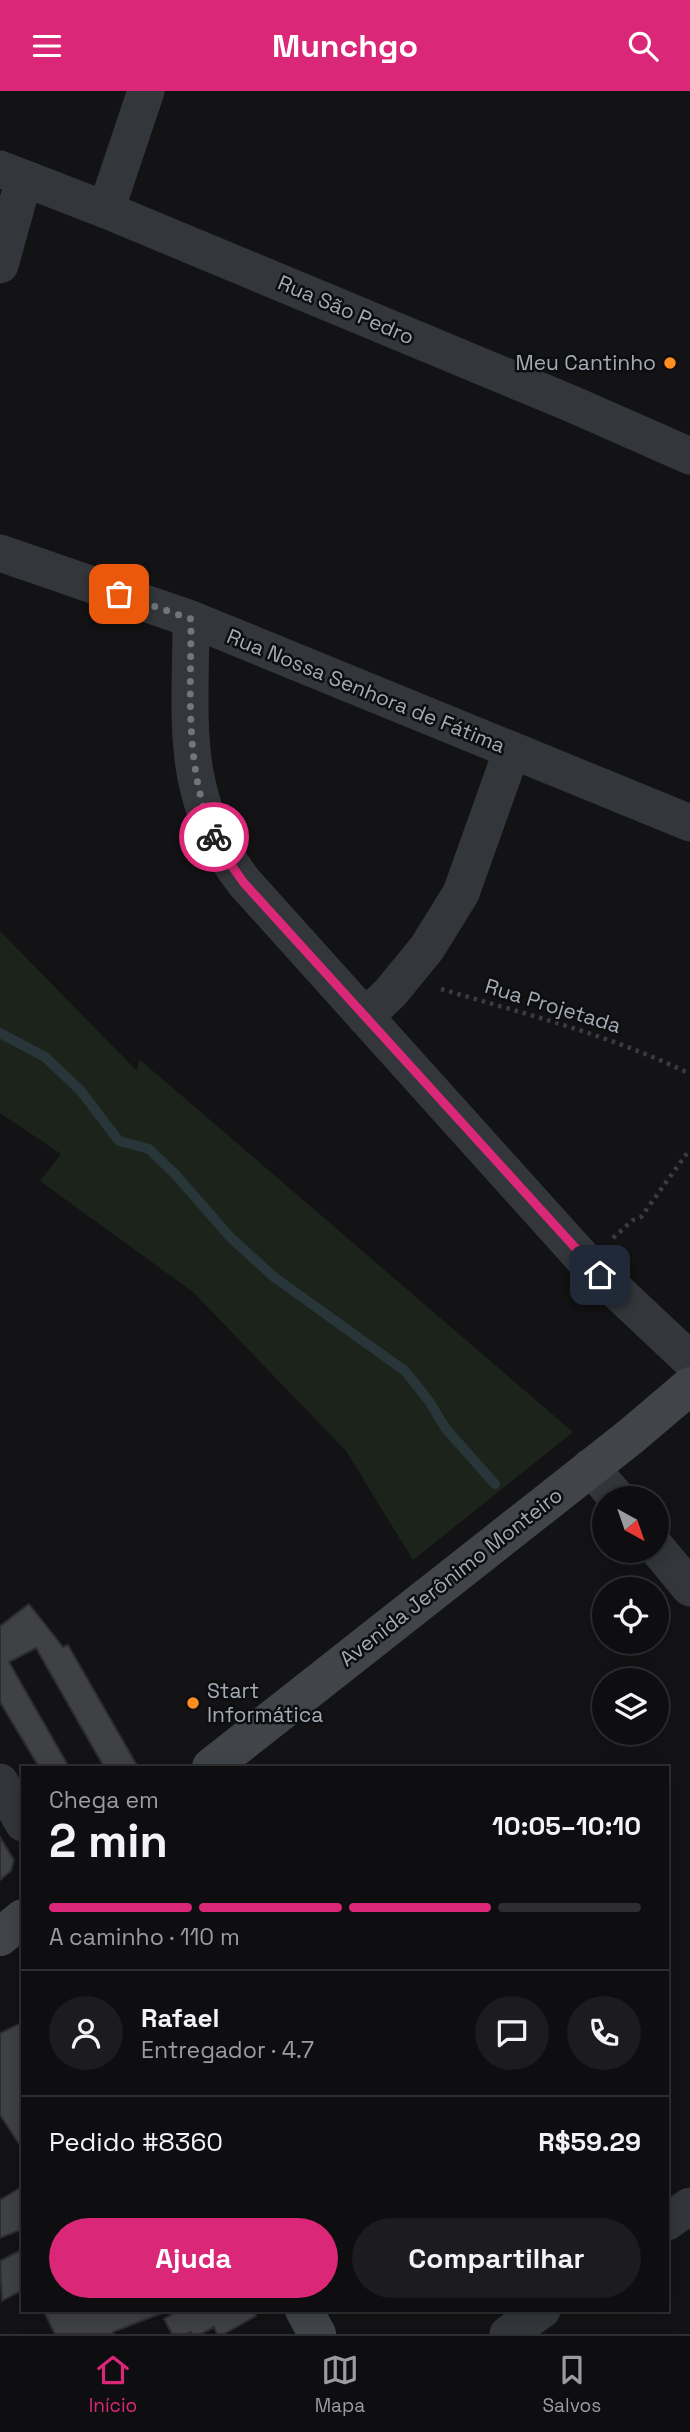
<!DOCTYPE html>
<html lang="pt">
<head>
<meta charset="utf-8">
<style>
  :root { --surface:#0e0e10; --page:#1c1c1e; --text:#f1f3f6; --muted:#9b9c9f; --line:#2e2e30; --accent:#db2777 }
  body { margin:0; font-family:"Space Grotesk",sans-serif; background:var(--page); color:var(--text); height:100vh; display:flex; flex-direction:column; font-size:26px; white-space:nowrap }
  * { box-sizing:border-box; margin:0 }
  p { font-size:23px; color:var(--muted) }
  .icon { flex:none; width:38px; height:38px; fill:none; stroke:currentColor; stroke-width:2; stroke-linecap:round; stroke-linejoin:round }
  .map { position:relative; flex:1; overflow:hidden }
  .details { position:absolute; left:21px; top:1675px; width:648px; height:546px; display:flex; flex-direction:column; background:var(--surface); border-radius:0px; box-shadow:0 4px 18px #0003,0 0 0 2px var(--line) }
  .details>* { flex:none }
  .needle { width:46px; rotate:140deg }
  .fabs { position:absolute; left:592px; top:1395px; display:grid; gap:14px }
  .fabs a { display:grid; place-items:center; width:77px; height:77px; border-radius:50%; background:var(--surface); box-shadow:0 4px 18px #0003,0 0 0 2px var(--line); font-size:35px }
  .pin { position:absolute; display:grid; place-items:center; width:60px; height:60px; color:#fff; margin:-30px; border-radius:14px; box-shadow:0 4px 10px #0006 }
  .courier { position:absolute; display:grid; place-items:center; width:70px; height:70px; margin:-35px; border:5px solid #db2777; border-radius:50%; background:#fff; color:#222; box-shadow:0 2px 9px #0007 }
  .summary em { font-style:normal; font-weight:600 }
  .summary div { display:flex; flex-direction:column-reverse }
  .summary { display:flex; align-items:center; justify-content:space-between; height:119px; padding:0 28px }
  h1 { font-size:46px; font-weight:600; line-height:52px }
  .bar { display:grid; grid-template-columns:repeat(4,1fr); gap:10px 7px; align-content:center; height:84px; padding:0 28px }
  .bar i { height:9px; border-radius:5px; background:var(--line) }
  .bar .active { background:var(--accent) }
  .bar p { grid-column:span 4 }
  .line { display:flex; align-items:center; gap:18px; padding:0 28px; border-top:2px solid var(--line) }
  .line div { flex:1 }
  .round { display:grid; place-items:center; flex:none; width:74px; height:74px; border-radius:37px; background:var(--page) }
  .primary-button { display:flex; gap:14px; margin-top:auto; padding:14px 28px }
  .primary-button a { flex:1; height:80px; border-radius:42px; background:var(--accent); color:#fff; font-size:28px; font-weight:600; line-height:80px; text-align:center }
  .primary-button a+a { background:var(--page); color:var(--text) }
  header { display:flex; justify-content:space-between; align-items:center; height:91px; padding:0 28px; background:var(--accent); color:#fff; font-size:32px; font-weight:600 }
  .tab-bar { display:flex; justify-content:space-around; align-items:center; height:98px; border-top:2px solid var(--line); background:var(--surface); font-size:19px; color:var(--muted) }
  .tab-bar a { display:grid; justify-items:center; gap:4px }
  .tab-bar .active { color:var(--accent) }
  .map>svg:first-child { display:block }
  .green { fill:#1b231b }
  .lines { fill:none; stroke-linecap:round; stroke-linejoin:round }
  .stream { stroke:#283539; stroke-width:10 }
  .building { fill:#3f4145; stroke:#2c2d31; stroke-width:2 }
  .path { stroke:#393d41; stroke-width:4.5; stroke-dasharray:3.5 5; stroke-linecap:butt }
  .street { stroke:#33363a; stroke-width:37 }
  .secondary { stroke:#41454a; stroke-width:38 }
  .done { stroke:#71767e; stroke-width:7; stroke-dasharray:0 12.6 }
  .route { stroke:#db2777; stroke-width:9 }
  .poi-dot { fill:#ff8d20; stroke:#0e0e10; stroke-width:2.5 }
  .labels { text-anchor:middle; stroke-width:5; stroke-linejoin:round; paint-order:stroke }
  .street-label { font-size:21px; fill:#a3acb6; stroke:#0e0e10 }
  .poi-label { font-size:21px; fill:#a3acb6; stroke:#0e0e10; text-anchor:end }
</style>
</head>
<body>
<header><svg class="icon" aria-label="menu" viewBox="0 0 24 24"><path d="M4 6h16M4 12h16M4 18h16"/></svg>Munchgo<svg class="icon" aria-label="search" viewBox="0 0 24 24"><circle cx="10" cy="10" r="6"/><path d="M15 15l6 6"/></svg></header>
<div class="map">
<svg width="690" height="2243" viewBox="0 0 690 2243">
  <rect width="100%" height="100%" fill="#131315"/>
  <!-- green -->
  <path class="green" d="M0 840 137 980 139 968 573 1341 413 1469 346 1360 193 1201 40 1090 61 1063 0 1022Z"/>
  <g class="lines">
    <!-- stream -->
    <path class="stream" d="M0 942 45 966 80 999 119 1050 149 1058 175 1083 230 1146 274 1186 405 1280 429 1310 446 1338 495 1393"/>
  </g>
  <!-- building -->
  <path class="building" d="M29 1513 63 1556 68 1554 138 1676H104L36 1557 9 1571 69 1676H39L0 1611V1535Z
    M0 1746 14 1769 11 1780 0 1789Z
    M23 1931V1972L20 1973 23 1977V2059L0 2024V1942Z
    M23 2095V2138L0 2147V2109Z
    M23 2158V2199L2 2210 0 2170Z
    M43 2219H170L113 2241 114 2243H55Z
    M180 2219H253L256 2225 224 2243H217L214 2236 201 2243H192L191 2241 186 2243H172L164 2228Z"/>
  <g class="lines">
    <!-- path -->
    <path class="path" d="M441 898C525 923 611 944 690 983
      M613 1147 633 1129 641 1126 690 1058"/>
    <!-- street -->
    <path class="street" d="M0 78 106 119 572 313 690 365
      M106 119 146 0
      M0 174 24 88
      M0 462 191 528 690 732
      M191 528C191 629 178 706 244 791L586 1171 690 1269
      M365 926 391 901 427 857 461 802 512 659
      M590 1376 617 1407
      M656 1456 690 1497
      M0 1691 23 1732
      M667 2131 690 2115
      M508 2243 542 2219"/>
    <!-- secondary -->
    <path class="secondary" d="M211 1676 630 1346 690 1295
      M0 1846 23 1827
      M304 2219 317 2243"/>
  </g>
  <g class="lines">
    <!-- done -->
    <path class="done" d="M119 503 191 528C191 604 184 674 214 746"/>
    <!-- route -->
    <path class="route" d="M214 746 229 771 244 792 600 1184"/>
  </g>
  <!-- markers -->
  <g class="poi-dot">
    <circle cx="670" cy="272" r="7"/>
    <circle cx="193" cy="1612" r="7"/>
  </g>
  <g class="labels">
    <!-- street labels -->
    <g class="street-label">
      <text transform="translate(346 219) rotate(23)" y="7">Rua São Pedro</text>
      <text transform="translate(366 600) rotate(22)" y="7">Rua Nossa Senhora de Fátima</text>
      <text transform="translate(553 915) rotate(17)" y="7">Rua Projetada</text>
      <text transform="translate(451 1486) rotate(-38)" y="7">Avenida Jerônimo Monteiro</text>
    </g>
    <!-- poi labels -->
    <g class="poi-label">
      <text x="656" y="279">Meu Cantinho</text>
      <text x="207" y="1607" text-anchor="start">Start<tspan x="207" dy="24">Informática</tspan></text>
    </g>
  </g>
</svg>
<div class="fabs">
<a><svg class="needle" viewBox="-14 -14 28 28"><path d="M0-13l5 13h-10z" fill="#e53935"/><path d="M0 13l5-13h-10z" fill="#9b9c9f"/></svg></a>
<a><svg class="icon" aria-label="locate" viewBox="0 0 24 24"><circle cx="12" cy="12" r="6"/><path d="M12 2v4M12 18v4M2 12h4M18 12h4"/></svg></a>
<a><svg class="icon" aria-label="layers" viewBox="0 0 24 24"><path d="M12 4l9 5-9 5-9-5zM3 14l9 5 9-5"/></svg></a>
</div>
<div class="pin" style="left:119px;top:503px;background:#ea580c"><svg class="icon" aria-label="bag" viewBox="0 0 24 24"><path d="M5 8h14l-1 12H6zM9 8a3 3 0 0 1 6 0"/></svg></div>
<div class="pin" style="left:600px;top:1184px;background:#1f2937"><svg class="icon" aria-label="home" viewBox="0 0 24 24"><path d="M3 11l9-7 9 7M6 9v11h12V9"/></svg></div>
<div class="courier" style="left:214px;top:746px"><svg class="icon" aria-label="bike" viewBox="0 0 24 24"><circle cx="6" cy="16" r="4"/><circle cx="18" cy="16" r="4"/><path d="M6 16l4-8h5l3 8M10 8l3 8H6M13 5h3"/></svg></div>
<section class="details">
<div class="summary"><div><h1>2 min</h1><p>Chega em</p></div><em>10:05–10:10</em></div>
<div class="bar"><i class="active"></i><i class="active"></i><i class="active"></i><i></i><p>A caminho · 110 m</p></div>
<div class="line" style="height:126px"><a class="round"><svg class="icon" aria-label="person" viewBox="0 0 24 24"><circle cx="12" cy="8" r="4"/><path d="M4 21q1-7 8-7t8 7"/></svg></a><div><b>Rafael</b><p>Entregador · 4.7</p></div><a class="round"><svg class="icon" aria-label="chat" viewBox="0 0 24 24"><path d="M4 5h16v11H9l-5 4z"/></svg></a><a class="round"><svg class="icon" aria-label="phone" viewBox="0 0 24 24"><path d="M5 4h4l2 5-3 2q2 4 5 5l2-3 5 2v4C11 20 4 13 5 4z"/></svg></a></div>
<div class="line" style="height:91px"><div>Pedido #8360</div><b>R$59.29</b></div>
<div class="primary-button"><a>Ajuda</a><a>Compartilhar</a></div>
</section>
</div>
<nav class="tab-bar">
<a class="active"><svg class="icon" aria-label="home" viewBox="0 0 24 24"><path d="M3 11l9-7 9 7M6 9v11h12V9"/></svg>Início</a>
<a><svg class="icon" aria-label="map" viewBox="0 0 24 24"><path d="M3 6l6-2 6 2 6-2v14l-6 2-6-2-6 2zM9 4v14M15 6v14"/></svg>Mapa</a>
<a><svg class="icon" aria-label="saved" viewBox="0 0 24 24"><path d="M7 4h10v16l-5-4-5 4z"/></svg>Salvos</a>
</nav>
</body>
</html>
